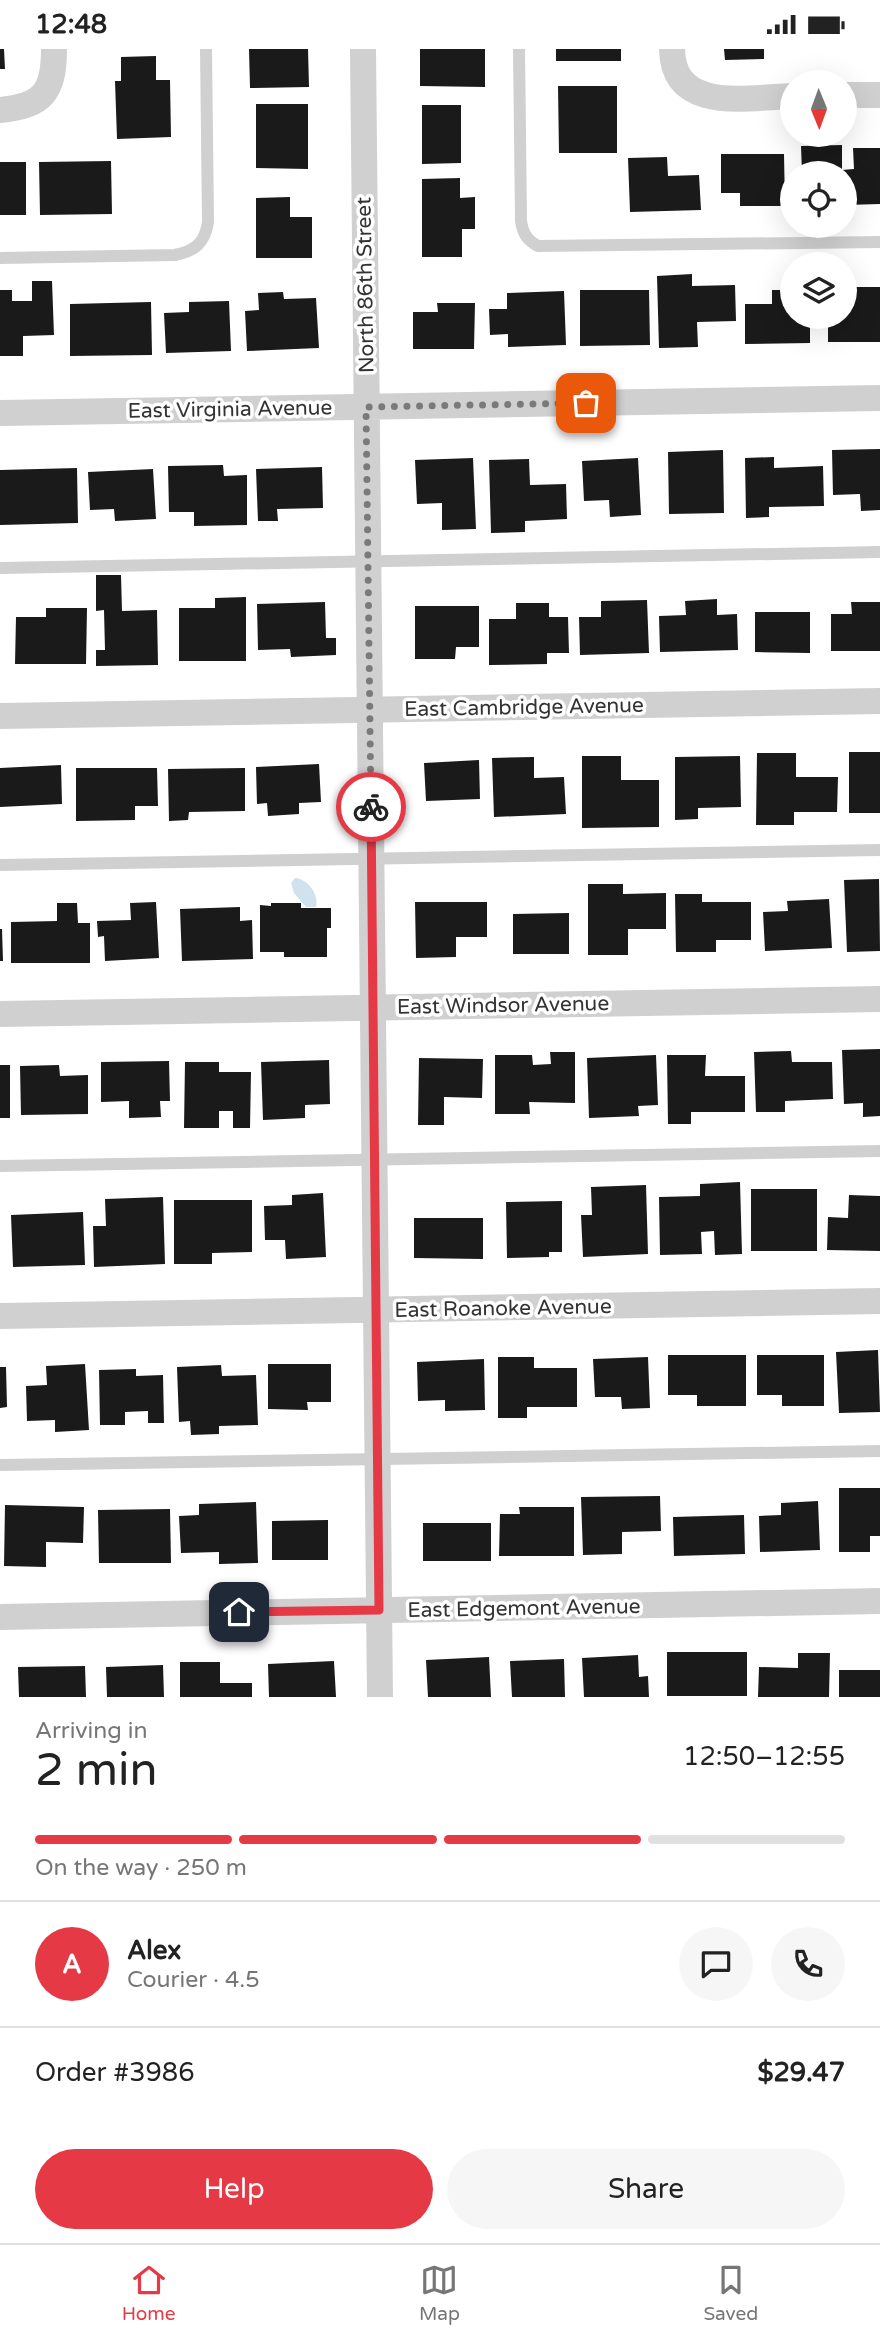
<!DOCTYPE html>
<html lang="en">
<head>
<meta charset="utf-8">
<style>
  :root { --surface:#fff; --page:#f6f6f6; --text:#222; --muted:#767676; --line:#e0e0e0; --accent:#e63946 }
  body { margin:0; font-family:"Varela Round",sans-serif; background:var(--page); color:var(--text); height:100vh; display:flex; flex-direction:column; font-size:26px; white-space:nowrap }
  * { box-sizing:border-box; margin:0 }
  p { font-size:23px; color:var(--muted) }
  .icon { flex:none; width:38px; height:38px; fill:none; stroke:currentColor; stroke-width:2; stroke-linecap:round; stroke-linejoin:round }
  .map { position:relative; height:1648px; overflow:hidden }
  .drawer { display:flex; flex-direction:column; background:var(--surface); flex:1 }
  .drawer>* { flex:none }
  .needle { width:46px; rotate:179deg }
  .buttons { position:absolute; left:780px; top:21px; display:grid; gap:14px }
  .buttons a { display:grid; place-items:center; width:77px; height:77px; border-radius:50%; background:var(--surface); box-shadow:0 7px 28px #0002; font-size:35px }
  .pin { position:absolute; display:grid; place-items:center; width:60px; height:60px; color:#fff; margin:-30px; border-radius:14px; box-shadow:0 4px 10px #0006 }
  .courier { position:absolute; display:grid; place-items:center; width:70px; height:70px; margin:-35px; border:5px solid #e63946; border-radius:50%; background:#fff; color:#222; box-shadow:0 2px 9px #0007 }
  .headline em { font-style:normal; font-weight:600 }
  .headline div { display:flex; flex-direction:column-reverse }
  .headline { display:flex; align-items:center; justify-content:space-between; height:119px; padding:0 35px }
  h1 { font-size:46px; font-weight:600; line-height:52px }
  .bar { display:grid; grid-template-columns:repeat(4,1fr); gap:10px 7px; align-content:center; height:84px; padding:0 35px }
  .bar i { height:9px; border-radius:5px; background:var(--line) }
  .bar .selected { background:var(--accent) }
  .bar p { grid-column:span 4 }
  .line { display:flex; align-items:center; gap:18px; padding:0 35px; border-top:2px solid var(--line) }
  .line div { flex:1 }
  .round { display:grid; place-items:center; flex:none; width:74px; height:74px; border-radius:37px; background:var(--page) }
  .cta { display:flex; gap:14px; margin-top:auto; padding:14px 35px }
  .cta a { flex:1; height:80px; border-radius:42px; background:var(--accent); color:#fff; font-size:28px; font-weight:600; line-height:80px; text-align:center }
  .cta a+a { background:var(--page); color:var(--text) }
  .status { display:flex; justify-content:space-between; align-items:center; height:49px; padding:0 35px; background:var(--surface); direction:ltr }
  .status svg { height:19px; fill:currentColor }
  .menu { display:flex; justify-content:space-around; align-items:center; height:98px; border-top:2px solid var(--line); background:var(--surface); font-size:19px; color:var(--muted) }
  .menu a { display:grid; justify-items:center; gap:4px }
  .menu .selected { color:var(--accent) }
  .map>svg:first-child { display:block }
  .water { fill:#cfe2ee }
  .building { fill:#1a1a1a }
  .lines { fill:none; stroke-linecap:round; stroke-linejoin:round }
  .lane { stroke:#d0d0d0; stroke-width:12 }
  .street { stroke:#d0d0d0; stroke-width:26 }
  .done { stroke:#7a7a7a; stroke-width:7; stroke-dasharray:0 12.6 }
  .route { stroke:#e63946; stroke-width:9 }
  .labels { text-anchor:middle; stroke-width:7; stroke-linejoin:round; paint-order:stroke }
  .street-label { font-size:21px; fill:#333; stroke:#fff }
</style>
</head>
<body>
<div class="status"><b>12:48</b><svg viewBox="0 0 49 12"><path d="M0 12V9h3v3zM5 12V6h3v6zM10 12V3h3v9zM15 12V0h3v12zM26 1h20v11H26zM47 4h2v5h-2z"/></svg></div>
<div class="map">
<svg width="880" height="1648" viewBox="0 0 880 1648">
  <rect width="100%" height="100%" fill="#fff"/>
  <!-- water -->
  <path class="water" d="M295 829C308 830 319 845 316 858H306L294 844 291 834Z"/>
  <!-- building -->
  <path class="building" d="M0 0H4L5 20H0Z
    M249 0H308L309 38 250 39Z
    M420 0H485V38L420 37Z
    M556 0H621V12H556Z
    M724 0H764V10L725 11Z
    M156 7V31H170L171 88 117 90 115 32H121V8Z
    M558 37H617V104H559Z
    M256 55H308V120L256 119Z
    M422 56H461V114L422 115Z
    M842 96V121L854 120 853 99H880V155L845 156V124H802L801 97Z
    M721 105H784L785 157H740V144H721Z
    M667 108 668 127 699 126 701 161 630 163 628 109Z
    M111 112 112 165 40 166 39 113Z
    M0 113H26V166H0Z
    M460 129V149L475 148V180H462V208H422V130Z
    M290 148V168H312V209H256V149Z
    M692 225V237L735 236 736 272 697 273 698 298 659 299 657 227Z
    M32 232H52L54 286 23 287V307H0V241H12V252H32Z
    M853 238H880V293H828V268H845V254H853Z
    M580 241H649L650 296 580 297Z
    M772 241H793V268H810V294L745 295V255H772Z
    M564 242 566 296 508 298V285L490 286 489 260H507V244Z
    M283 243 284 250 316 249 319 299 247 302 245 262 259 261 258 244Z
    M229 252 231 302 166 304 164 264 189 263V253Z
    M151 253 152 306 70 307V255Z
    M437 254H475L474 300H413V263H438Z
    M880 400V461L861 462 860 445 833 446 832 401Z
    M723 401 724 464 669 465 668 403Z
    M774 408V419L823 417 824 457 769 458V468L746 469 745 409Z
    M473 409 476 480 442 481V454L417 455 415 411Z
    M638 409 641 466 610 468 609 451 584 452 582 412Z
    M529 410 530 436 566 435 567 470 525 472V483L491 484 489 411Z
    M223 416 224 427 247 426V476L194 477V463H169L168 417Z
    M322 418 323 459 277 460 278 472H258L256 420Z
    M77 419 78 474 0 476V421Z
    M153 420 156 470 115 472 114 460 90 461 88 423Z
    M96 526H121L122 562 157 561 158 616 96 617V601H105L104 561 96 562Z
    M246 548V612H179V559H215V549Z
    M717 550V566L737 565 738 601 660 603 659 567 686 566 685 552Z
    M647 551 649 604 580 606 579 568H601V552Z
    M325 553 326 589H336V606L291 608 290 600 258 601 257 555Z
    M851 553H880V602H831V565H852Z
    M516 554H549V568H568L569 604H547V615L489 616V570H516Z
    M415 557H479V598H456L455 610H415Z
    M46 559H87L86 615H15L16 568H46Z
    M755 563H810V604L755 603Z
    M849 703H880V764H849Z
    M757 704H796V728H838L837 763H794V776H756Z
    M582 707H621V731H659V778L582 779Z
    M740 707 741 758 698 759V770L675 771V708Z
    M534 708V729L564 728 566 765 494 768 492 709Z
    M479 711 480 750 426 752 424 714Z
    M319 715 321 753 299 754V765L268 767 267 754 257 755 256 718Z
    M61 716 62 755 0 758V719Z
    M76 719H157L158 757H135V771L76 772Z
    M245 719V762L189 763 188 771 169 772 168 720Z
    M879 830 880 902 847 903 844 831Z
    M588 835H623V845L666 844V880H628V906H588Z
    M675 845H702V853H751V891H716V903H676Z
    M829 850 832 899 765 902 763 863 788 862 787 852Z
    M156 853 159 909 105 912 104 887 98 888 97 872 131 871 130 854Z
    M415 853H487V888H456V908L416 909Z
    M57 854H77L78 874H90V914H11V873L57 872Z
    M271 854H301V859H331V879H327V908H284V903H260V856L271 857Z
    M240 858V872L252 871 253 910 182 912 180 860Z
    M569 864V905H513V865Z
    M0 880H2L3 912H0Z
    M880 1000V1067L863 1068V1054L844 1055 842 1001Z
    M791 1002 792 1013H832L833 1050 785 1052V1063H756L754 1003Z
    M550 1003H575V1054L529 1053 530 1065H495V1006H532L533 1016 551 1015Z
    M656 1006 658 1056 638 1057 639 1067 589 1069 587 1009Z
    M667 1006H706L705 1027H745V1063H691V1075H668Z
    M419 1009 483 1010 482 1049 444 1048V1076H418Z
    M329 1011 330 1055 305 1056V1069L263 1071 261 1013Z
    M169 1012 170 1052H160L161 1068 129 1069V1052L101 1053V1013Z
    M185 1013H219V1023H251L250 1079H233V1062H219V1079H184Z
    M0 1016H10V1069H0Z
    M59 1016 60 1027 88 1026V1065L21 1066 20 1017Z
    M740 1133 742 1205 715 1206 714 1182 701 1183 702 1205 660 1206 659 1148 700 1147V1135Z
    M646 1136 648 1205 583 1208 581 1166H592L591 1138Z
    M751 1140H817V1202H751Z
    M323 1144 326 1208 286 1210 285 1191H265L264 1157 292 1156V1146Z
    M849 1146 880 1147V1202L827 1201 828 1168 848 1169Z
    M163 1148 165 1215 94 1218 93 1177H106L105 1150Z
    M174 1151H252V1203L212 1204V1215H174Z
    M562 1152V1203H549V1208L507 1209 506 1153Z
    M83 1163 85 1216 13 1218 11 1166Z
    M414 1169H483V1210L414 1209Z
    M878 1301 880 1363 839 1364 836 1303Z
    M668 1306H746V1357H697V1346H668Z
    M757 1306H824V1357H782V1346H757Z
    M498 1308H534V1319H577V1358H527V1369H498Z
    M648 1308 650 1359 622 1360 621 1348H595L593 1310Z
    M484 1310 485 1361 445 1362V1351L418 1352 417 1313Z
    M85 1315 89 1381 55 1383V1371L27 1372 26 1337 47 1336 46 1317Z
    M268 1315H331V1353H307L308 1361 268 1360Z
    M221 1316 222 1327 256 1326 258 1376 219 1377V1385L191 1386 190 1372 179 1373 177 1318Z
    M0 1318H6L7 1358 0 1359Z
    M136 1320V1327L163 1326 164 1374H148V1362L125 1363V1376H100L99 1321Z
    M839 1439H880V1487H870V1503H839Z
    M660 1447 661 1482 622 1483V1505L583 1506 581 1448Z
    M818 1452 820 1501 760 1503 759 1467 781 1466V1454Z
    M256 1453 258 1514 219 1515V1503L181 1504 179 1467 199 1466V1455Z
    M5 1456 84 1458 83 1494 46 1493V1518L4 1517Z
    M519 1458H574V1507H499L500 1465H520Z
    M170 1460 171 1514H99L98 1461Z
    M744 1466 745 1505 674 1507 673 1468Z
    M328 1471V1511H272V1472Z
    M423 1474H491V1512H423Z
    M667 1603H747V1647H667Z
    M798 1604H830L829 1648H758L759 1618 798 1619Z
    M638 1606 639 1628 648 1627 649 1648H584L582 1609Z
    M489 1608 491 1648H428L426 1611Z
    M564 1610 565 1648H512L510 1612Z
    M334 1612 336 1648H269L268 1615Z
    M180 1613H220V1634H252V1648H180Z
    M163 1616 164 1648H107L106 1618Z
    M85 1617 86 1648H19L18 1618Z
    M839 1621H880V1648H839Z"/>
  <g class="lines">
    <!-- lane -->
    <path class="lane" d="M519 0 521 172C523 185 527 191 538 197L880 193
      M0 209 175 206C195 202 205 194 208 173L206 0
      M0 519 880 503
      M0 816 880 801
      M0 1117 880 1102
      M0 1416 880 1402"/>
    <!-- street -->
    <path class="street" d="M363 0 380 1648
      M672 0C673 65 749 48 793 47
      M845 46H880
      M0 61C43 57 54 43 54 0
      M0 364 880 349
      M0 667 880 652
      M0 965 880 950
      M0 1267 880 1252
      M0 1568 880 1552"/>
  </g>
  <g class="lines">
    <!-- done -->
    <path class="done" d="M371 758 366 358 586 354"/>
    <!-- route -->
    <path class="route" d="M239 1563 379 1561 371 758"/>
  </g>
  <g class="labels">
    <!-- street labels -->
    <g class="street-label">
      <text transform="translate(365 236) rotate(-91)" y="7">North 86th Street</text>
      <text transform="translate(230 360) rotate(-1)" y="7">East Virginia Avenue</text>
      <text transform="translate(524 658) rotate(-1)" y="7">East Cambridge Avenue</text>
      <text transform="translate(503 956) rotate(-1)" y="7">East Windsor Avenue</text>
      <text transform="translate(503 1259) rotate(-1)" y="7">East Roanoke Avenue</text>
      <text transform="translate(524 1559) rotate(-1)" y="7">East Edgemont Avenue</text>
    </g>
  </g>
</svg>
<div class="buttons">
<a><svg class="needle" viewBox="-14 -14 28 28"><path d="M0-13l5 13h-10z" fill="#e53935"/><path d="M0 13l5-13h-10z" fill="#767676"/></svg></a>
<a><svg class="icon" aria-label="locate" viewBox="0 0 24 24"><circle cx="12" cy="12" r="6"/><path d="M12 2v4M12 18v4M2 12h4M18 12h4"/></svg></a>
<a><svg class="icon" aria-label="layers" viewBox="0 0 24 24"><path d="M12 4l9 5-9 5-9-5zM3 14l9 5 9-5"/></svg></a>
</div>
<div class="pin" style="left:586px;top:354px;background:#ea580c"><svg class="icon" aria-label="bag" viewBox="0 0 24 24"><path d="M5 8h14l-1 12H6zM9 8a3 3 0 0 1 6 0"/></svg></div>
<div class="pin" style="left:239px;top:1563px;background:#1f2937"><svg class="icon" aria-label="home" viewBox="0 0 24 24"><path d="M3 11l9-7 9 7M6 9v11h12V9"/></svg></div>
<div class="courier" style="left:371px;top:758px"><svg class="icon" aria-label="bike" viewBox="0 0 24 24"><circle cx="6" cy="16" r="4"/><circle cx="18" cy="16" r="4"/><path d="M6 16l4-8h5l3 8M10 8l3 8H6M13 5h3"/></svg></div>
</div>
<section class="drawer">
<div class="headline"><div><h1>2 min</h1><p>Arriving in</p></div><em>12:50–12:55</em></div>
<div class="bar"><i class="selected"></i><i class="selected"></i><i class="selected"></i><i></i><p>On the way · 250 m</p></div>
<div class="line" style="height:126px"><b class="round" style="background:var(--accent);color:#fff">A</b><div><b>Alex</b><p>Courier · 4.5</p></div><a class="round"><svg class="icon" aria-label="chat" viewBox="0 0 24 24"><path d="M4 5h16v11H9l-5 4z"/></svg></a><a class="round"><svg class="icon" aria-label="phone" viewBox="0 0 24 24"><path d="M5 4h4l2 5-3 2q2 4 5 5l2-3 5 2v4C11 20 4 13 5 4z"/></svg></a></div>
<div class="line" style="height:91px"><div>Order #3986</div><b>$29.47</b></div>
<div class="cta"><a>Help</a><a>Share</a></div>
</section>
<nav class="menu">
<a class="selected"><svg class="icon" aria-label="home" viewBox="0 0 24 24"><path d="M3 11l9-7 9 7M6 9v11h12V9"/></svg>Home</a>
<a><svg class="icon" aria-label="map" viewBox="0 0 24 24"><path d="M3 6l6-2 6 2 6-2v14l-6 2-6-2-6 2zM9 4v14M15 6v14"/></svg>Map</a>
<a><svg class="icon" aria-label="saved" viewBox="0 0 24 24"><path d="M7 4h10v16l-5-4-5 4z"/></svg>Saved</a>
</nav>
</body>
</html>
